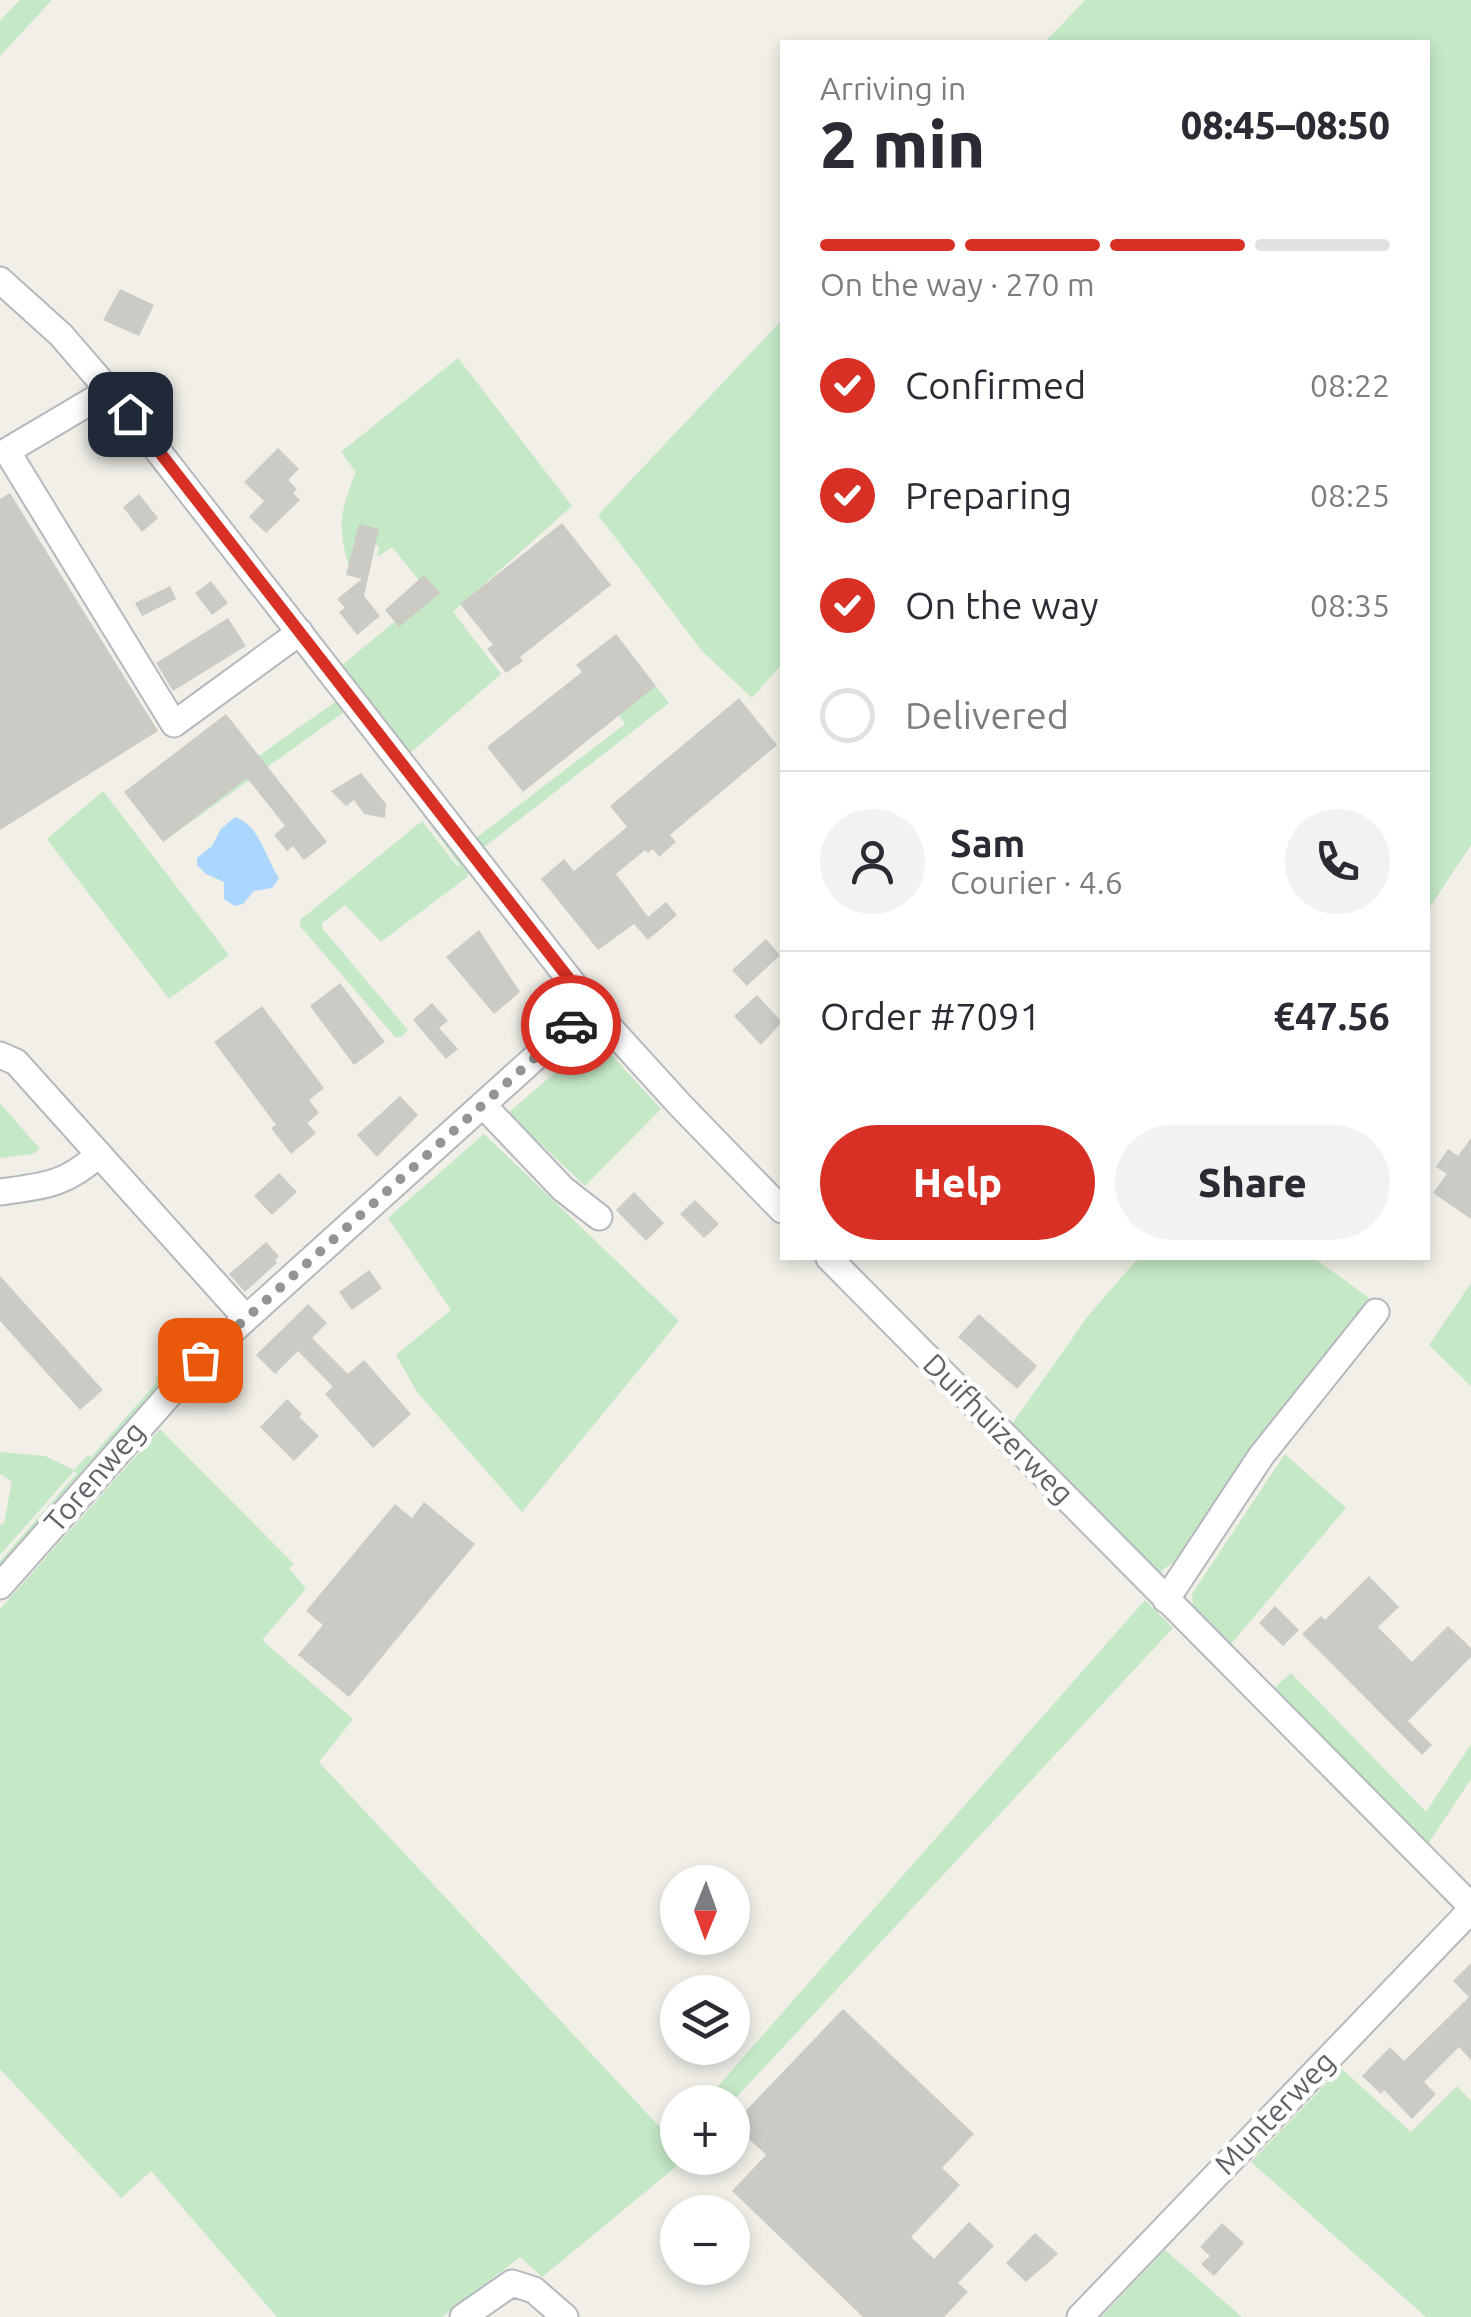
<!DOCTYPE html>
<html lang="en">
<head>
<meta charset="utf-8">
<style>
  :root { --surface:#fff; --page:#f2f2f3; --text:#2b2b33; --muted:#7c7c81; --line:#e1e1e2; --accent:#d93025 }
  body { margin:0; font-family:Ubuntu,sans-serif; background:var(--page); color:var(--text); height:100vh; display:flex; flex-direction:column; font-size:38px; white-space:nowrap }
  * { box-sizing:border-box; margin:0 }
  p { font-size:32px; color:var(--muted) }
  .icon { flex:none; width:55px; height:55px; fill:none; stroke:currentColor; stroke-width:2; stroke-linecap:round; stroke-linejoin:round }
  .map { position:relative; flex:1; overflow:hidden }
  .drawer { position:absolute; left:780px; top:40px; width:650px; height:1220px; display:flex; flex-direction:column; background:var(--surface); border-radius:0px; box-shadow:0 5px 15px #0003 }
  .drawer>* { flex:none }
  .needle { width:65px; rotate:181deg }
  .fabs { position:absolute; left:660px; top:1865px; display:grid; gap:20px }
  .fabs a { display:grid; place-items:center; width:90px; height:90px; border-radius:50%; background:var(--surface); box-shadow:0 5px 15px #0003; font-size:50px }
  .pin { position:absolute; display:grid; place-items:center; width:85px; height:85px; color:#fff; margin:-42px; border-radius:20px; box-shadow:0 5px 15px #0006 }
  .courier { position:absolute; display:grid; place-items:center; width:100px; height:100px; margin:-50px; border:8px solid #d93025; border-radius:50%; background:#fff; color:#222; box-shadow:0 2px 12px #0007 }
  .headline em { font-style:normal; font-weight:800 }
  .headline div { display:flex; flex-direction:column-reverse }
  .headline { display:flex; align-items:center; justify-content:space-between; height:170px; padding:0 40px }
  h1 { font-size:65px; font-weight:800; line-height:75px }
  .bar { display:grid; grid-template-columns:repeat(4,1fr); gap:15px 10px; align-content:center; height:120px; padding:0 40px }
  .bar i { height:12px; border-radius:8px; background:var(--line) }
  .bar .current { background:var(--accent) }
  .bar p { grid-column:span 4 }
  .line { display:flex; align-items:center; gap:25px; padding:0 40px; border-top:2px solid var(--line) }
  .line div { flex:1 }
  .round { display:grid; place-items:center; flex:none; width:105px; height:105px; border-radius:52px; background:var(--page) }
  ol { padding:0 40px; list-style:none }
  li { display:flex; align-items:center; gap:30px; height:110px }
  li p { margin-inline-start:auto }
  li .icon { padding:10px; border-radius:50%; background:var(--accent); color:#fff; stroke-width:4 }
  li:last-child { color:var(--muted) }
  li i { width:55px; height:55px; border:5px solid var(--line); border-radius:50% }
  .primary-button { display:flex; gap:20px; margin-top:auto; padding:20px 40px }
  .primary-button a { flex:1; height:115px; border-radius:60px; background:var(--accent); color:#fff; font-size:40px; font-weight:800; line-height:115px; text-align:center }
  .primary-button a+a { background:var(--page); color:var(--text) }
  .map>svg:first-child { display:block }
  .green { fill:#c5e8c7 }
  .water { fill:#abd6fe }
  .building { fill:#cccac5 }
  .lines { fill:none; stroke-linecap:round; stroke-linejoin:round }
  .minor-casing { stroke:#b5b8bc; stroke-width:29 }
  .minor { stroke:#fff; stroke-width:25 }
  .done { stroke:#929495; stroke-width:10; stroke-dasharray:0 18 }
  .route { stroke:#d93025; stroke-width:12 }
  .labels { text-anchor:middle; stroke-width:9; stroke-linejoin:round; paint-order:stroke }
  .street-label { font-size:30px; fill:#5f6368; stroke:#fff }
</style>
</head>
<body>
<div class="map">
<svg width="1471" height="2317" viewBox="0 0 1471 2317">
  <rect width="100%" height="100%" fill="#f1efe8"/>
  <!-- green -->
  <path class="green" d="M20 0H52L0 56V21Z
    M1085 0H1471V845L1428 910V42H1045Z
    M782 320V664L752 698 703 652 598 515Z
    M458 358 572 506 453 612 501 674 409 754 341 666 429 593 392 547 377 557 379 546 355 540 349 567C337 525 340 512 356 472L341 452Z
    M656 686 669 703 483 848 476 838 625 724 618 714Z
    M335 702 344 712 167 839 157 828Z
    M412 788 496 902 494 905 468 873 466 878 381 942 345 905 322 923V928L408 1030 401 1037H395L300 926V920L422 821 457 866H460L407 793Z
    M103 791 229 955 169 999 47 839Z
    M584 1048 606 1049 661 1109 585 1186 508 1113Z
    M0 1104V1103L40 1149 33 1154 0 1158Z
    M484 1134 679 1321 522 1512 417 1392 396 1355 451 1310 388 1218Z
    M1138 1258H1314L1372 1300 1190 1543 1174 1562 1158 1573 1010 1427 1088 1316Z
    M1471 1283V1386L1429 1345Z
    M168 1364 172 1370 171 1382 0 1579V1561L77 1473 74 1471 0 1555V1525L4 1523 12 1482 0 1474V1452L45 1456 74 1470 88 1455 91 1457 157 1382 155 1378Z
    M160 1429 294 1564 289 1568 306 1589 262 1640 353 1719 319 1762 670 2138 677 2131 678 2158H685L683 2161 542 2277 520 2257 442 2317H277L151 2171 121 2198 0 2069V1609Z
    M1285 1454 1346 1508 1231 1644 1193 1607 1192 1594Z
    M1145 1600 1173 1628 732 2102H704Z
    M1291 1673 1426 1812 1471 1744V1779L1428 1844 1274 1688Z
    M1341 2068 1411 2132 1457 2086 1471 2101V2317H1426L1251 2162Z
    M1165 2250 1242 2317H1101Z"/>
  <!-- water -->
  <path class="water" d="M235 817C259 824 266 859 279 878L272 888 254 891 243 904 235 906 224 899V882L206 874 197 865V858L212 846 221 829Z"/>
  <!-- building -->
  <path class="building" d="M120 289 154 305 139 336 103 320Z
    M278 448 299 469 288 480 297 489 293 493 300 500 266 533 249 517 264 501 244 482Z
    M10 493 158 731 0 830V499Z
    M139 494 158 518 142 532 123 507Z
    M562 523 611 585 520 657 523 661 506 673 487 649 493 645 460 604Z
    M359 524 379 529 364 596 380 616 357 635 339 612 345 608 337 599 362 579 346 575Z
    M424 575 440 593 399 627 385 610Z
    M211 581 228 603 212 615 195 593Z
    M170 586 176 599 142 616 135 603Z
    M228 618 246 646 173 691 156 663Z
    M616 634 656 686 523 792 487 747 582 672 576 665Z
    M739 698 777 745 670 835 676 842 659 857 653 849 648 853 645 850 616 874 648 917 666 902 677 915 648 940 634 924 598 950 541 879 564 859 574 871 627 827 610 806Z
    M226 714 327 842 304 860 293 846 287 851 274 835 285 826 247 778 163 842 124 792Z
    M361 773 386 804 385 818 364 814 354 800 346 806 331 791Z
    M479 930 520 992 494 1014 446 957Z
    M766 939 780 955 747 986 732 970Z
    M340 983 385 1042 354 1065 310 1006Z
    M757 995 782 1022 761 1045 734 1016Z
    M432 1003 448 1021 439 1028 458 1049 446 1059 413 1020Z
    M262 1006 324 1088 309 1100 319 1113 307 1123 316 1133 291 1154 271 1128 276 1125 214 1042Z
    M400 1096 418 1115 377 1157 357 1135Z
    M1471 1138V1219L1433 1193 1447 1174 1436 1167 1448 1149 1458 1156Z
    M279 1173 297 1192 272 1215 254 1196Z
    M634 1192 664 1223 646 1241 616 1210Z
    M695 1200 719 1224 704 1238 680 1214Z
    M266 1242 279 1256 275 1260 277 1263 245 1292 229 1274Z
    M369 1270 382 1288 352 1310 339 1292Z
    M0 1276 103 1390 80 1410 0 1321Z
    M308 1304 327 1323 312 1338 348 1374 364 1360 411 1414 373 1448 325 1394 333 1387 298 1351 275 1374 256 1355Z
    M979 1314 1037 1366 1017 1389 958 1337Z
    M287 1399 302 1414 299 1417 319 1436 294 1461 260 1427Z
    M424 1502 475 1544 349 1697 298 1655 323 1625 306 1611 395 1504 412 1518Z
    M1369 1576 1399 1607 1378 1627 1412 1662 1448 1626 1471 1648V1657L1408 1721 1432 1745 1422 1755 1302 1634 1321 1616 1325 1620Z
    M1275 1606 1299 1630 1283 1646 1259 1623Z
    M1471 1963V2060L1459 2047 1424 2082 1436 2094 1412 2119 1384 2090 1381 2094 1362 2076 1390 2047 1404 2061 1469 1997 1453 1981Z
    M843 2009 974 2134 942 2168 960 2185 911 2237 934 2259 969 2222 994 2246 958 2283 968 2292 944 2317H863L732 2191 766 2155 733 2124Z
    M1222 2223 1244 2243 1214 2276 1201 2264 1210 2256 1200 2247Z
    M1035 2233 1058 2254 1026 2282 1006 2263Z"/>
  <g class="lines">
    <!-- minor casing -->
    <g class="minor-casing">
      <path id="minor" d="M0 280 61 335 130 415 591 1007 681 1106 782 1210
        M110 390 7 451 174 724 300 632
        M0 1055 16 1062 246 1318
        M483 1105 563 1189 599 1217
        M0 1192C44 1186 66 1185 99 1154
        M829 1258 1471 1906
        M0 1586 200 1360 591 1007
        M1166 1600 1261 1456 1376 1312
        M463 2317 512 2283 534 2290 565 2317
        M1080 2317 1471 1910"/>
    </g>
    <!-- minor -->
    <use href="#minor" class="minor"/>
  </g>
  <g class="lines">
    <!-- done -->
    <path class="done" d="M200 1360 571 1025"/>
    <!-- route -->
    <path class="route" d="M130 414 591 1007 571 1025"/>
  </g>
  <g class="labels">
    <!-- street labels -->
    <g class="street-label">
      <text transform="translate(998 1429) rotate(45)" y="10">Duifhuizerweg</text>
      <text transform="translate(95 1477) rotate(-49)" y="10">Torenweg</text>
      <text transform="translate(1275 2113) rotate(-46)" y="10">Munterweg</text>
    </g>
  </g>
</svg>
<div class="fabs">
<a><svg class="needle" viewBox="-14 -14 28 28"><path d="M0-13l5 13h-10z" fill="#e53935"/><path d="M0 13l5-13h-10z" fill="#7c7c81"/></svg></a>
<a><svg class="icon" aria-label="layers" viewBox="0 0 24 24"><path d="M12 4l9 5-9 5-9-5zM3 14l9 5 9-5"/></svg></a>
<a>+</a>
<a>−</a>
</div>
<div class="pin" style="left:200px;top:1360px;background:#ea580c"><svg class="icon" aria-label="bag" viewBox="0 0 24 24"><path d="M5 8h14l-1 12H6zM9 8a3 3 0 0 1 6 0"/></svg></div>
<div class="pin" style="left:130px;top:414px;background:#1f2937"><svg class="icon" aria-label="home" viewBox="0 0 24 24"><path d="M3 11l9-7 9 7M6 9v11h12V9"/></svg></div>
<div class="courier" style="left:571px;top:1025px"><svg class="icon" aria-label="car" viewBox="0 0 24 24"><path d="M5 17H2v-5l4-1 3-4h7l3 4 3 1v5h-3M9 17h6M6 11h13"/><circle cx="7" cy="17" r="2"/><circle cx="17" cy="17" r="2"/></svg></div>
<section class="drawer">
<div class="headline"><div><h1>2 min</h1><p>Arriving in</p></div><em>08:45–08:50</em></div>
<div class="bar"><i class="current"></i><i class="current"></i><i class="current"></i><i></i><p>On the way · 270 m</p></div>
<ol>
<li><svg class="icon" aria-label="check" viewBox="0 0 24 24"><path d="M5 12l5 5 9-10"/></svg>Confirmed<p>08:22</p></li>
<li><svg class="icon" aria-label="check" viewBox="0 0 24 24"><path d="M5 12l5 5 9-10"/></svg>Preparing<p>08:25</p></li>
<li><svg class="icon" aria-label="check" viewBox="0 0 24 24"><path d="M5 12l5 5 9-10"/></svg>On the way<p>08:35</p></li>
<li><i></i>Delivered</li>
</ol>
<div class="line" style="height:180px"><a class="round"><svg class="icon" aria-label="person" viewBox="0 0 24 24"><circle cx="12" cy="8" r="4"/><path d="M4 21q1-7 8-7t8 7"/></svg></a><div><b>Sam</b><p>Courier · 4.6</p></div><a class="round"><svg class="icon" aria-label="phone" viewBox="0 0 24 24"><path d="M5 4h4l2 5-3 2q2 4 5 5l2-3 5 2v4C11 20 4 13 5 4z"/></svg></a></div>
<div class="line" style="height:130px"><div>Order #7091</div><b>€47.56</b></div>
<div class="primary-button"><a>Help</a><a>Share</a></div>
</section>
</div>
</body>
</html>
